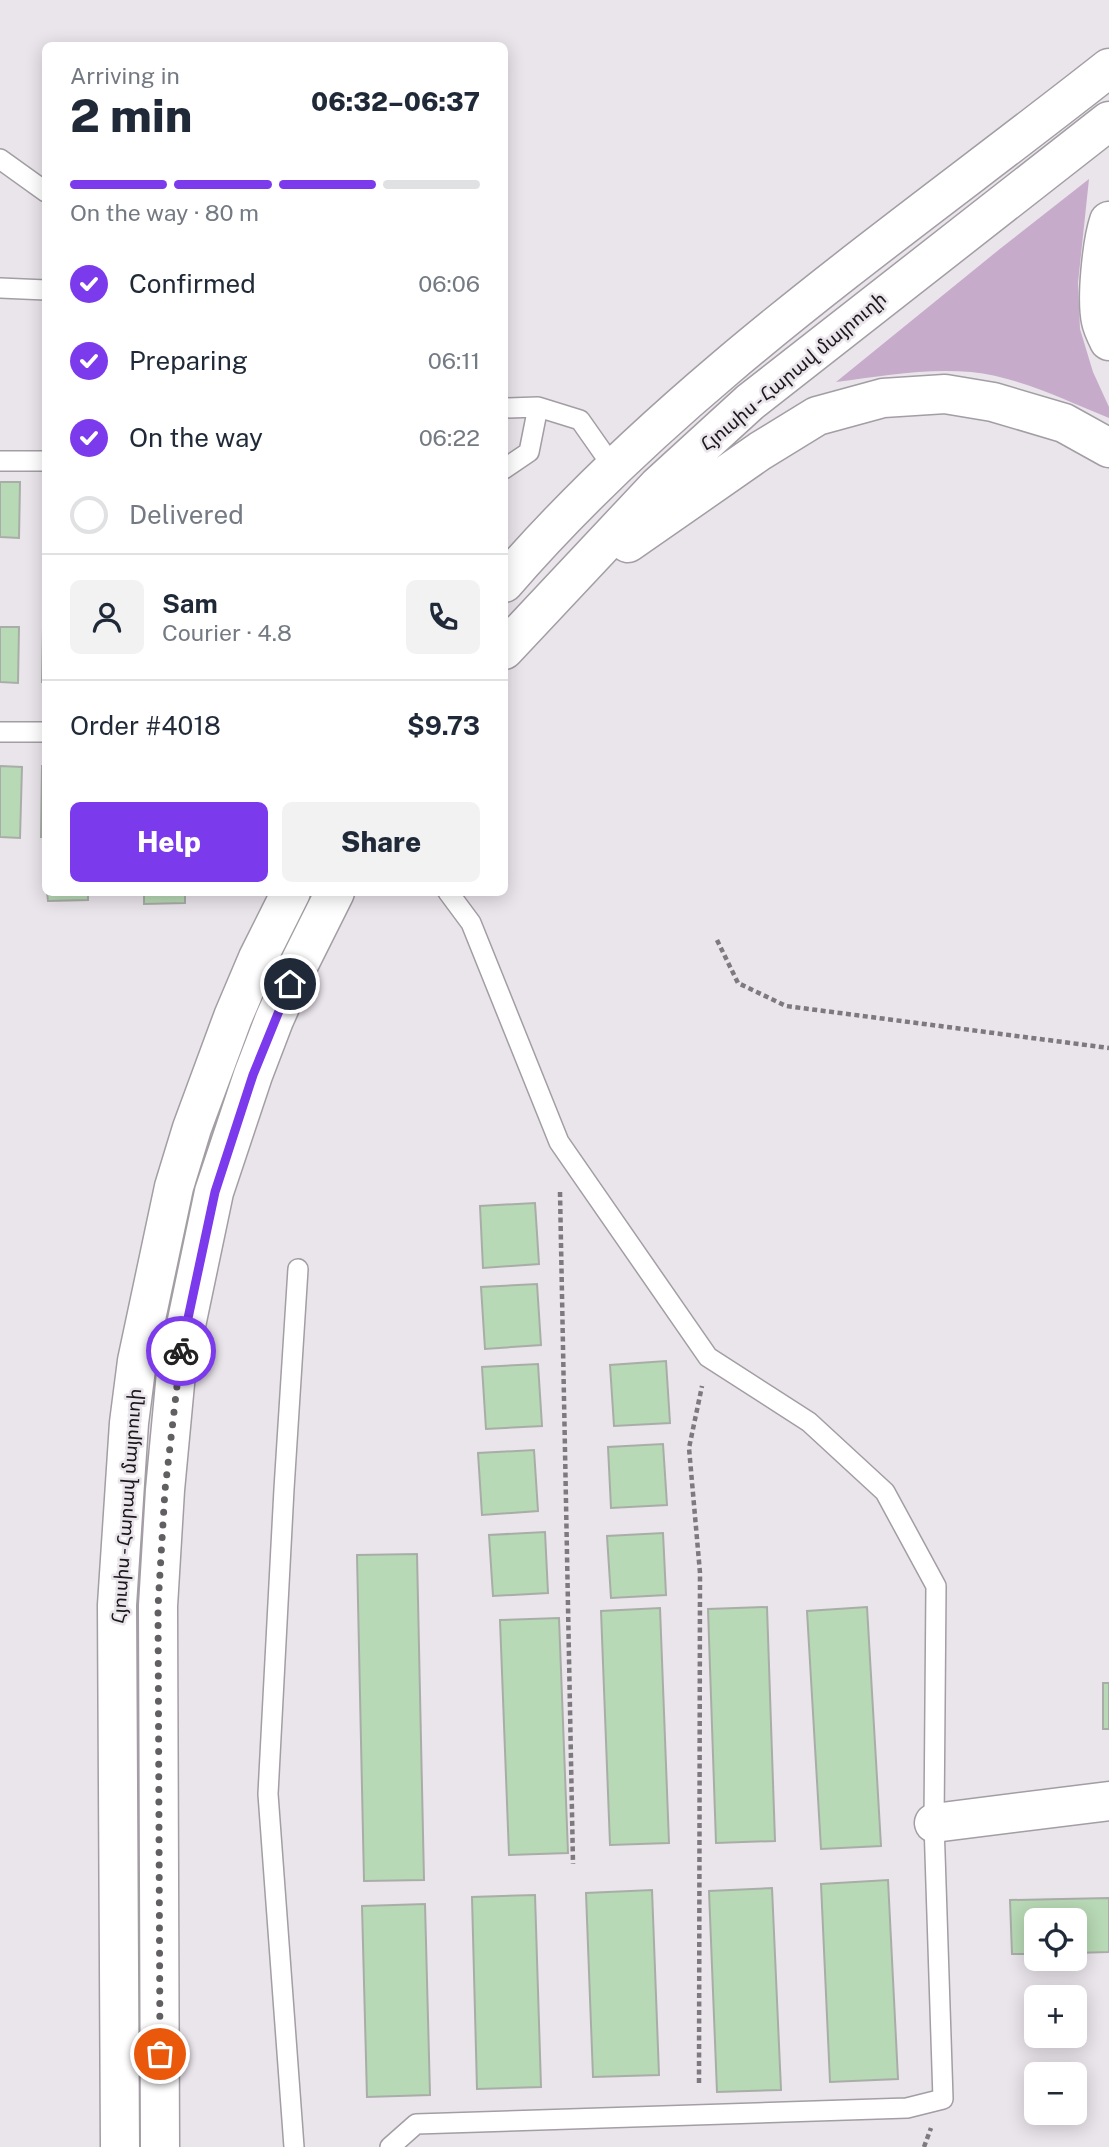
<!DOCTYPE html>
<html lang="en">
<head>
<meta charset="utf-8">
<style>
  :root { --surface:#fff; --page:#f2f2f3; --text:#1f2937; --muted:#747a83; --line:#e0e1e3; --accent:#7c3aed }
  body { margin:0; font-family:"Public Sans","Noto Sans Armenian",sans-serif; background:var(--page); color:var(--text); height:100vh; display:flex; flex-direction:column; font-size:26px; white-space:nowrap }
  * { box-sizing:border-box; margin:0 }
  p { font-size:23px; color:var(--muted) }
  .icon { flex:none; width:38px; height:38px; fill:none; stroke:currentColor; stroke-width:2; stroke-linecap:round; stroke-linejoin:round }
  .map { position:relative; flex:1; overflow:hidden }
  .drawer { position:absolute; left:42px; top:42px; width:466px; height:854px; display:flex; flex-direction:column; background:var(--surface); border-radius:10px; box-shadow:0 4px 18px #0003 }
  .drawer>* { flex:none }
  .controls { position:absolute; left:1024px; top:1908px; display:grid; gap:14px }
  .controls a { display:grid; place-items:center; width:63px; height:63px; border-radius:10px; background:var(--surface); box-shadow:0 4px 18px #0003; font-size:35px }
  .pin { position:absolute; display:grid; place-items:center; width:60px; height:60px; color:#fff; margin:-30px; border:4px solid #fff; border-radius:50%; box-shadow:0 2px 7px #0007 }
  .courier { position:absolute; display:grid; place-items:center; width:70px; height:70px; margin:-35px; border:5px solid #7c3aed; border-radius:50%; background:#fff; color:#222; box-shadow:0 2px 9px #0007 }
  .overview em { font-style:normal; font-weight:800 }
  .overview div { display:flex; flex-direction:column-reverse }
  .overview { display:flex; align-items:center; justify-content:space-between; height:119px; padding:0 28px }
  h1 { font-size:46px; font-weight:800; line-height:52px }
  .bar { display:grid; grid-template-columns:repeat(4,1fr); gap:10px 7px; align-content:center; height:84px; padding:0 28px }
  .bar i { height:9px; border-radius:5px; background:var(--line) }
  .bar .current { background:var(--accent) }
  .bar p { grid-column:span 4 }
  .line { display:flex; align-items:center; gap:18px; padding:0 28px; border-top:2px solid var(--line) }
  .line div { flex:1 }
  .round { display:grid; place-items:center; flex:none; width:74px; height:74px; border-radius:10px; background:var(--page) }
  ol { padding:0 28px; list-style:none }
  li { display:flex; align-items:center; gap:21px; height:77px }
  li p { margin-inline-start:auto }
  li .icon { padding:7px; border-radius:50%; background:var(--accent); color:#fff; stroke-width:4 }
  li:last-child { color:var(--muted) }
  li i { width:38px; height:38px; border:4px solid var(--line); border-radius:50% }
  .action { display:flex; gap:14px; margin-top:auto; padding:14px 28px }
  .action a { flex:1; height:80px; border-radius:10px; background:var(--accent); color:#fff; font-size:28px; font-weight:800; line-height:80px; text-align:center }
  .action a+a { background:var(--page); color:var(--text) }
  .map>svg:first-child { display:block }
  .green { fill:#c7abcb }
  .building { fill:#b8d9b5; stroke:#a8aea7; stroke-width:2 }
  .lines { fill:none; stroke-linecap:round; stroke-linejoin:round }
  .service-casing { stroke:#a39da4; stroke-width:22 }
  .minor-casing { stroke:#a39da4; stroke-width:41 }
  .trunk-casing { stroke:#a39da4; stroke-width:41 }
  .path { stroke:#7d797e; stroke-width:4.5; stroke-dasharray:5 3.5; stroke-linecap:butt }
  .service { stroke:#fff; stroke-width:19 }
  .minor { stroke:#fff; stroke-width:38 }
  .trunk { stroke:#fff; stroke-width:38 }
  .done { stroke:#625f63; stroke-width:7; stroke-dasharray:0 12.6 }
  .route { stroke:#7c3aed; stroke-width:9 }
  .labels { text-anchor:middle; stroke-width:5; stroke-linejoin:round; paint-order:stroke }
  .street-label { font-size:19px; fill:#19171a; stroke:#eae4eb }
</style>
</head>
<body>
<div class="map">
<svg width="1109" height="2147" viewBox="0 0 1109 2147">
  <rect width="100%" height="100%" fill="#eae4eb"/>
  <!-- green -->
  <path class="green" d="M1089 179 1078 283 1080 329 1093 372 1109 407V418C1065 400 1019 377 971 372 926 368 881 376 836 382L1001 248Z"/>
  <!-- building -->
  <path class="building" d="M0 482H20L19 538 0 537Z
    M0 627H19L18 683 0 682Z
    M43 627H46V682H42Z
    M0 766 22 767 20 838 0 837Z
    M42 766H46V837H41Z
    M47 892H88V900L48 901Z
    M144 892H185V903L144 904Z
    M535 1203 539 1264 483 1268 480 1206Z
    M537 1284 541 1345 485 1349 481 1287Z
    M666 1361 670 1423 614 1426 610 1365Z
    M538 1364 542 1426 486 1429 482 1367Z
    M663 1444 667 1505 611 1508 608 1447Z
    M534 1450 538 1511 482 1515 478 1453Z
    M545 1532 548 1593 493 1596 489 1535Z
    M663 1533 666 1595 611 1598 607 1536Z
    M417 1554 424 1880 364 1881 357 1555Z
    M767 1607 775 1841 716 1843 708 1609Z
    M867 1607 881 1846 821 1849 807 1611Z
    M660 1608 669 1843 610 1845 601 1611Z
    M559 1618 568 1853 509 1855 500 1620Z
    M1103 1683H1109V1729H1103Z
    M888 1880 898 2079 830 2082 821 1884Z
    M772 1888 781 2090 717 2092 709 1891Z
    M652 1890 659 2075 593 2077 586 1893Z
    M535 1895 541 2087 477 2089 472 1897Z
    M1109 1898V1952L1074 1953V1920H1036V1954H1012L1010 1900Z
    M425 1904 430 2095 367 2097 362 1906Z"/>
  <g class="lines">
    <!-- service casing -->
    <g class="service-casing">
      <path id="service" d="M0 159 46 192
        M0 288 46 290
        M504 408 538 407 580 420 613 467
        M0 461H46
        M504 469 529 452 538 407
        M0 732H46
        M294 2147 268 1794 284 1489 298 1269
        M390 2147 416 2124 907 2108 943 2099 934 1823 936 1586 885 1492 809 1422 708 1357 559 1142 471 923 448 892"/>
    </g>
    <!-- minor casing -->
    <g class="minor-casing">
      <path id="minor" d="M934 1823 1109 1801"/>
    </g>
    <!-- trunk casing -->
    <g class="trunk-casing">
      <path id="trunk" d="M1109 221C1102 242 1096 299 1101 321 1102 327 1106 335 1109 341
        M628 543 760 451 817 416 883 398 945 394 993 402 1064 423 1109 448
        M504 583C678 382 901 232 1109 68
        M504 650 658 486 750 402 1109 121
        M120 2147 117 1605 129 1423 137 1361 174 1187 192 1128 233 1017 258 958 291 892
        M160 2147 158 1606 165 1490 176 1373 214 1192 253 1075 274 1020 298 966 335 892"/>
    </g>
    <!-- path -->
    <path class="path" d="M717 940 738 983 786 1006 1109 1048
      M560 1192 573 1864
      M699 2083 700 1573 689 1448 702 1386
      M924 2147 931 2128"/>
    <!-- service -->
    <use href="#service" class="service"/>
    <!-- minor -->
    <use href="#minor" class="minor"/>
    <!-- trunk -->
    <use href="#trunk" class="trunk"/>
  </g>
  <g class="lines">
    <!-- done -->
    <path class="done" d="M160 2054 158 1606 165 1490 181 1351"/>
    <!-- route -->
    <path class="route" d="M181 1351 215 1192 253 1075 290 984"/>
  </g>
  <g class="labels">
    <!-- street labels -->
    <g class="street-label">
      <text transform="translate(793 371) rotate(-40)" y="7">Հյուսիս - Հարավ մայրուղի</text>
      <text transform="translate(126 1506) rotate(-86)" y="7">Հյուսիս - Հարավ մայրուղի</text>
    </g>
  </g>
</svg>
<div class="controls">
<a><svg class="icon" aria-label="locate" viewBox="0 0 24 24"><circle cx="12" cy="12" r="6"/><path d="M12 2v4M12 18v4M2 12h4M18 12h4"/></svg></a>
<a>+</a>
<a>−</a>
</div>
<div class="pin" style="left:160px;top:2054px;background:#ea580c"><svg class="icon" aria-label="bag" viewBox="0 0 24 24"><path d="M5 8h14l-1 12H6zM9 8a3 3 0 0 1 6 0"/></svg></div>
<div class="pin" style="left:290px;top:984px;background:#1f2937"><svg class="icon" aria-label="home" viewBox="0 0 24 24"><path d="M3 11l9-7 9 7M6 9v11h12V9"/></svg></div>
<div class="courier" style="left:181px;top:1351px"><svg class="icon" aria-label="bike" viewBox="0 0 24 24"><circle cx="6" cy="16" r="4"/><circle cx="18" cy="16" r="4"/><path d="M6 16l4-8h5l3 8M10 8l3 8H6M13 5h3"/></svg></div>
<section class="drawer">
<div class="overview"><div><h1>2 min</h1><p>Arriving in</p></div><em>06:32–06:37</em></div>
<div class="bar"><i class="current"></i><i class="current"></i><i class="current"></i><i></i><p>On the way · 80 m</p></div>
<ol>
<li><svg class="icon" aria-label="check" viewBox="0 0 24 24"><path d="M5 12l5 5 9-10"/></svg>Confirmed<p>06:06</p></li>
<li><svg class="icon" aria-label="check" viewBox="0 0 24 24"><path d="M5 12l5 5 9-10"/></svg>Preparing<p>06:11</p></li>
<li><svg class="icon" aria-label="check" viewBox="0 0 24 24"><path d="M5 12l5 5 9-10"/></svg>On the way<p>06:22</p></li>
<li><i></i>Delivered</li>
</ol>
<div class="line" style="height:126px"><a class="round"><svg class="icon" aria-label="person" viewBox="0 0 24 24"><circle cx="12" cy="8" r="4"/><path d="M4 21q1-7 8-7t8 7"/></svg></a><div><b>Sam</b><p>Courier · 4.8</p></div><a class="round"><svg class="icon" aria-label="phone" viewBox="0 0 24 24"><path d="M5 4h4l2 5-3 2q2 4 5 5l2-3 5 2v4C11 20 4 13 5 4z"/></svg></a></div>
<div class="line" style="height:91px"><div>Order #4018</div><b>$9.73</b></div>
<div class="action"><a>Help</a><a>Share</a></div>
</section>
</div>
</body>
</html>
